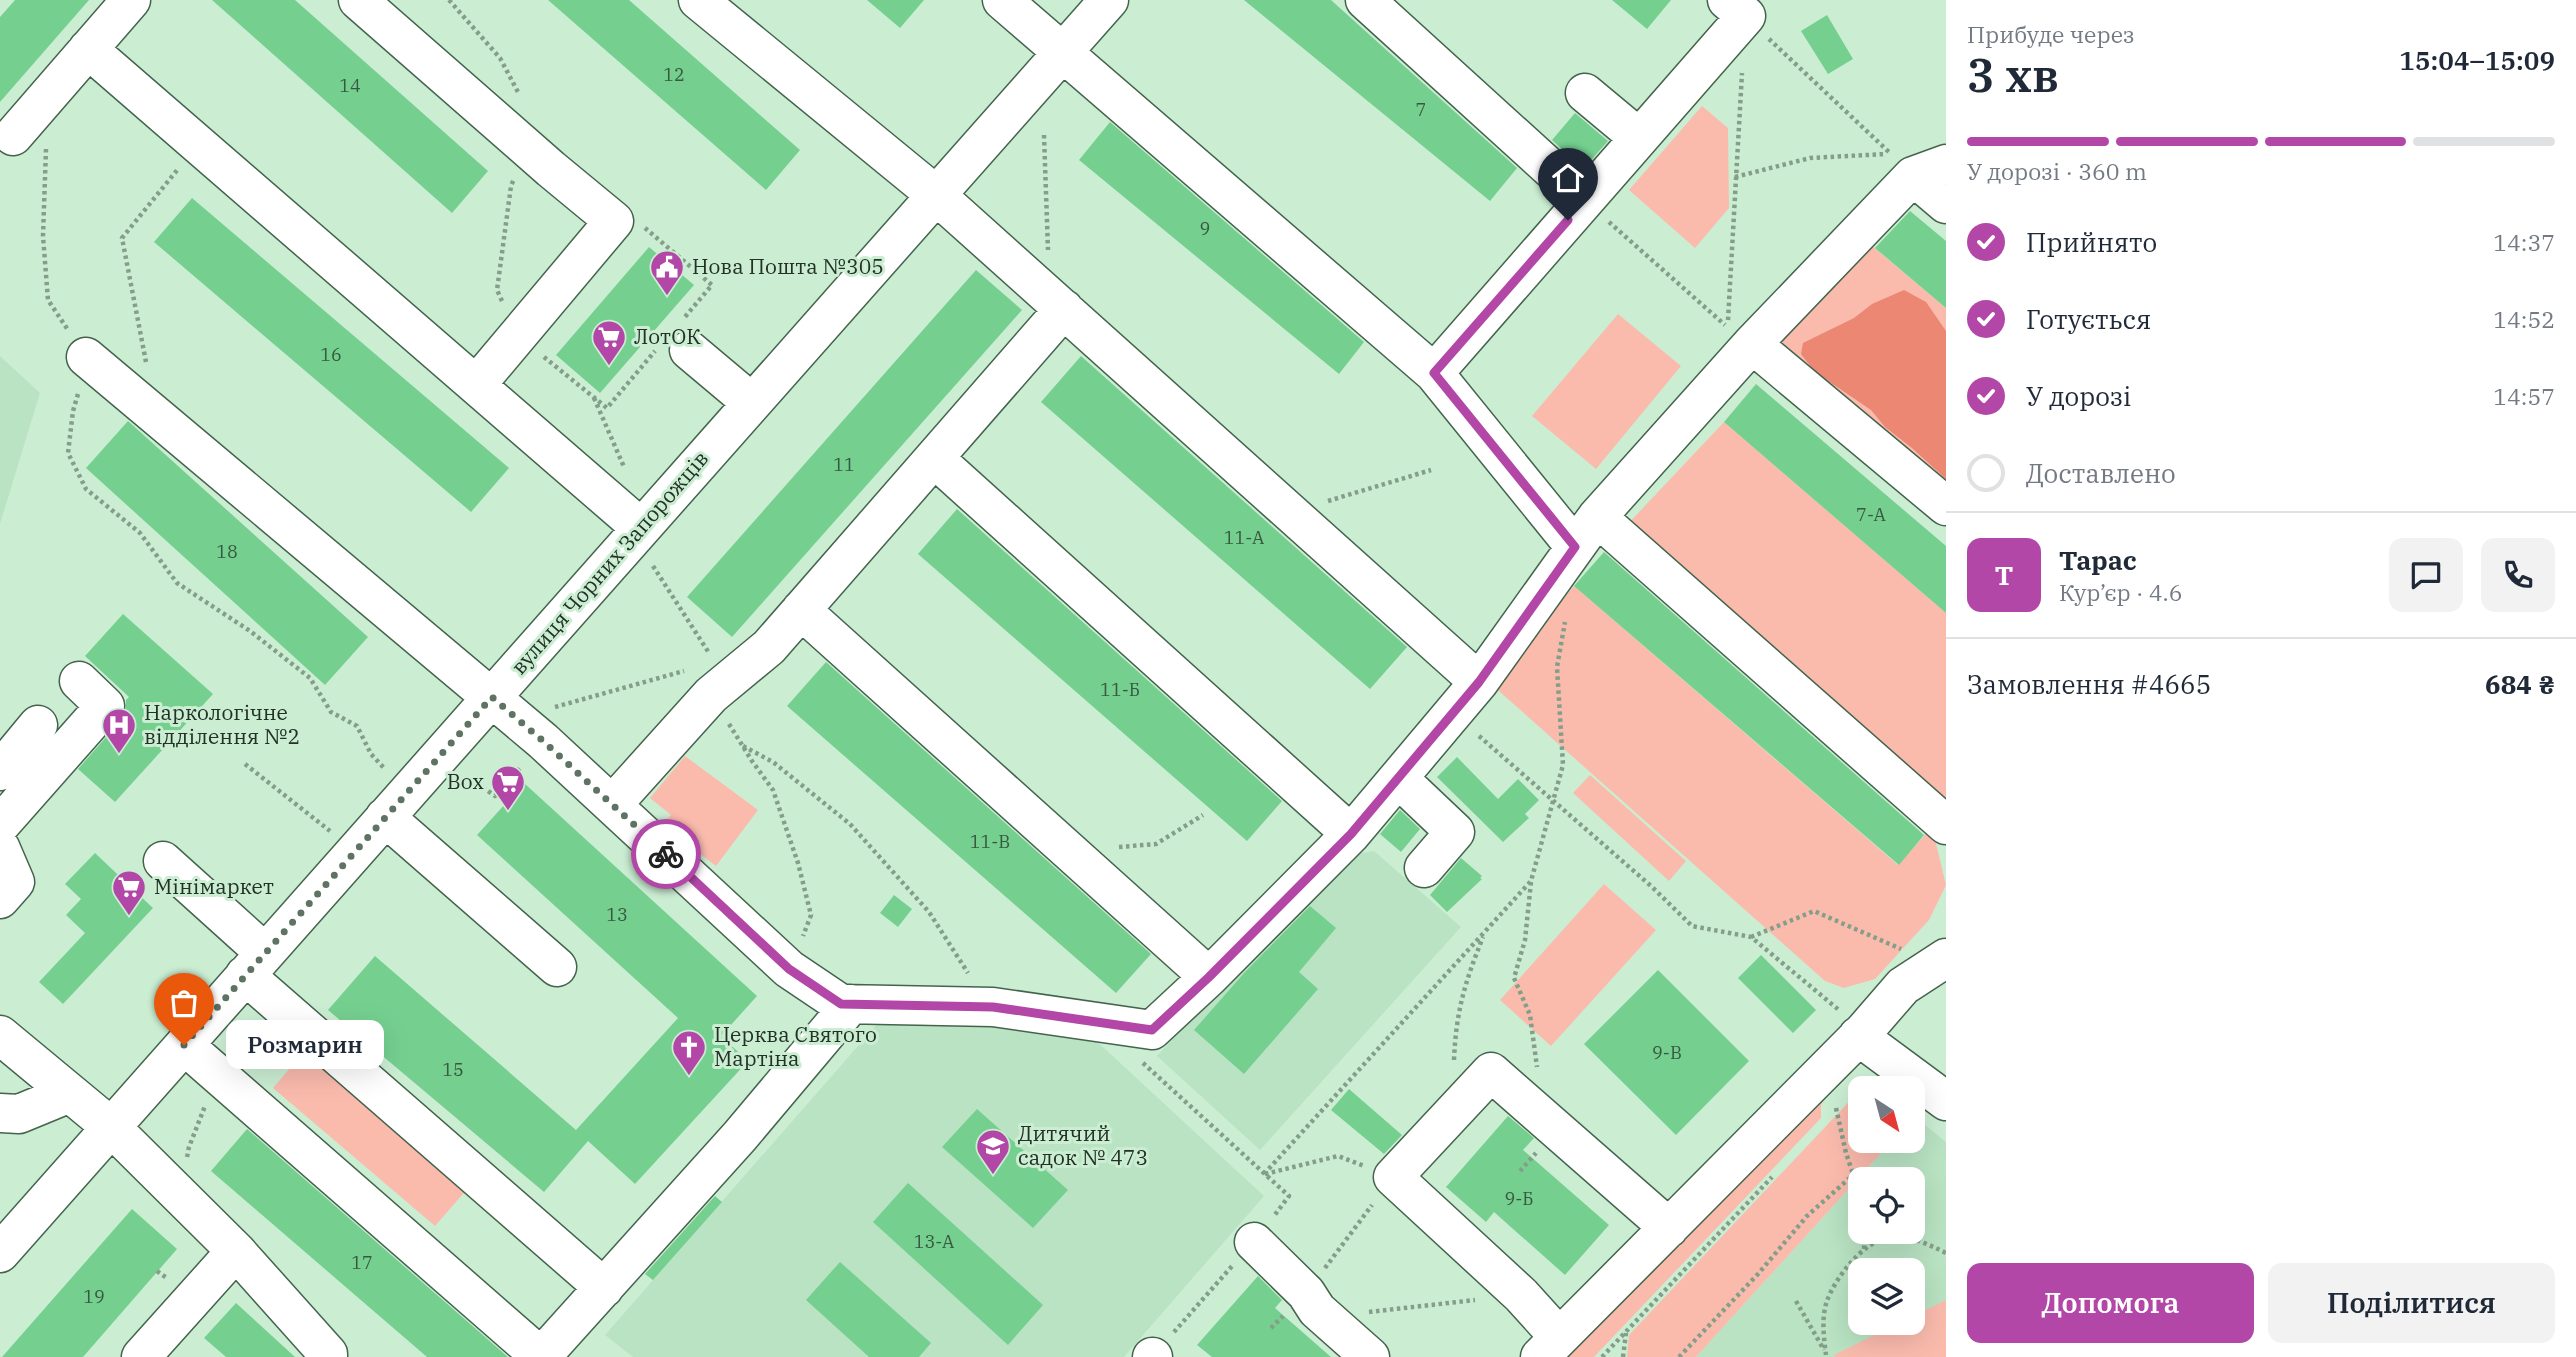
<!DOCTYPE html>
<html lang="uk">
<head>
<meta charset="utf-8">
<style>
  :root { --surface:#fff; --page:#f2f2f3; --text:#1f2937; --muted:#747a83; --line:#e0e1e3; --accent:#b347a7 }
  body { margin:0; font-family:"IBM Plex Serif",serif; background:var(--page); color:var(--text); height:100vh; display:flex; flex-direction:column; font-size:26px; white-space:nowrap }
  * { box-sizing:border-box; margin:0 }
  p { font-size:23px; color:var(--muted) }
  .icon { flex:none; width:38px; height:38px; fill:none; stroke:currentColor; stroke-width:2; stroke-linecap:round; stroke-linejoin:round }
  .map { position:relative; flex:1; overflow:hidden }
  .side { display:flex; flex-direction:column; background:var(--surface); width:630px }
  .side>* { flex:none }
  .needle { width:46px; rotate:144deg }
  .controls { position:absolute; left:1848px; top:1076px; display:grid; gap:14px }
  .controls a { display:grid; place-items:center; width:77px; height:77px; border-radius:14px; background:var(--surface); box-shadow:0 7px 28px #0002; font-size:35px }
  .pin { position:absolute; display:grid; place-items:center; width:60px; height:60px; color:#fff; margin:-72px -30px; border-radius:50% 50% 50% 0; rotate:-45deg; box-shadow:0 0 7px #0007 }
  .pin .icon { rotate:45deg }
  .courier { position:absolute; display:grid; place-items:center; width:70px; height:70px; margin:-35px; border:5px solid #b347a7; border-radius:50%; background:#fff; color:#222; box-shadow:0 2px 9px #0007 }
  .bubble { position:absolute; height:49px; border-radius:14px; background:var(--surface); box-shadow:0 7px 28px #0002; font-size:23px; font-weight:600; line-height:49px; text-align:center }
  .headline em { font-style:normal; font-weight:600 }
  .headline div { display:flex; flex-direction:column-reverse }
  .headline { display:flex; align-items:center; justify-content:space-between; height:119px; padding:0 21px }
  h1 { font-size:46px; font-weight:600; line-height:52px }
  .bar { display:grid; grid-template-columns:repeat(4,1fr); gap:10px 7px; align-content:center; height:84px; padding:0 21px }
  .bar i { height:9px; border-radius:5px; background:var(--line) }
  .bar .selected { background:var(--accent) }
  .bar p { grid-column:span 4 }
  .line { display:flex; align-items:center; gap:18px; padding:0 21px; border-top:2px solid var(--line) }
  .line div { flex:1 }
  .round { display:grid; place-items:center; flex:none; width:74px; height:74px; border-radius:14px; background:var(--page) }
  ol { padding:0 21px; list-style:none }
  li { display:flex; align-items:center; gap:21px; height:77px }
  li p { margin-inline-start:auto }
  li .icon { padding:7px; border-radius:50%; background:var(--accent); color:#fff; stroke-width:4 }
  li:last-child { color:var(--muted) }
  li i { width:38px; height:38px; border:4px solid var(--line); border-radius:50% }
  .button { display:flex; gap:14px; margin-top:auto; padding:14px 21px }
  .button a { flex:1; height:80px; border-radius:14px; background:var(--accent); color:#fff; font-size:28px; font-weight:600; line-height:80px; text-align:center }
  .button a+a { background:var(--page); color:var(--text) }
  main { display:flex; flex:1; min-height:0 }
  .map>svg:first-child { display:block }
  .built { fill:#b9e3c3; fill-rule:evenodd }
  .green { fill:#fabbad }
  .forest { fill:#eb8773 }
  .building { fill:#75d090 }
  .lines { fill:none; stroke-linecap:round; stroke-linejoin:round }
  .minor-casing { stroke:#44634c; stroke-width:41 }
  .path { stroke:#849e8a; stroke-width:4.5; stroke-dasharray:3.5 3.5; stroke-linecap:butt }
  .minor { stroke:#fff; stroke-width:38 }
  .done { stroke:#5e7363; stroke-width:7; stroke-dasharray:0 12.6 }
  .route { stroke:#b347a7; stroke-width:9 }
  .labels { text-anchor:middle; stroke-width:6; stroke-linejoin:round; paint-order:stroke }
  .number-label { font-size:18px; fill:#385941 }
  .poi-label { font-size:21px; fill:#233127; stroke:#cbeed3; text-anchor:start }
  .street-label { font-size:21px; fill:#233127; stroke:#cbeed3 }
</style>
</head>
<body>
<main>
<div class="map">
<svg width="1946" height="1357" viewBox="0 0 1946 1357">
  <rect width="100%" height="100%" fill="#cbeed3"/>
  <!-- built -->
  <path class="built" d="M0 356 40 393 0 524Z
    M1374 851 1461 927 1260 1150 1157 1056 1339 857Z
    M886 1014 1091 1036 1264 1196 1124 1357H633L605 1335Z
    M1915 1117 1946 1142V1357H1696L1892 1141H1913ZM1860 1180H1913V1232H1860ZM1860 1270H1913V1323H1860Z"/>
  <!-- green -->
  <path class="green" d="M1702 106 1728 128 1729 208 1695 248 1629 190Z
    M1871 245 1946 308V489L1773 347Z
    M1618 314 1681 366 1596 469 1532 416Z
    M1724 422 1946 613V805L1625 527Z
    M1574 586 1898 865 1932 827 1946 885 1929 920 1875 979 1844 988 1825 981 1491 684Z
    M685 756 758 810 716 866 662 825 671 815 650 798Z
    M1590 775 1686 861 1669 881 1573 793Z
    M1604 884 1656 930 1551 1046 1500 1000Z
    M308 1047 470 1186 435 1226 273 1088Z
    M1859 1091 1860 1141H1892L1696 1357H1627L1629 1335Z
    M1821 1094 1826 1097 1821 1105V1118L1594 1357H1561Z
    M1946 1300V1357H1835L1834 1355 1899 1323H1913V1316Z"/>
  <!-- forest -->
  <path class="forest" d="M1904 290 1926 302 1946 331V479L1912 448 1885 427 1871 410 1815 372 1801 354 1803 343 1854 318 1872 304Z"/>
  <!-- building -->
  <path class="building" d="M15 0H89L0 102V17Z
    M212 0H295L488 171 452 213Z
    M548 0H629L800 150 766 190Z
    M867 0H924L900 28Z
    M1244 0H1331L1517 168 1490 201Z
    M1612 0H1671L1647 29Z
    M1827 15 1853 59 1828 74 1801 31Z
    M1575 113 1608 141 1583 169 1552 140Z
    M1110 122 1364 342 1339 374 1079 160Z
    M192 198 509 468 471 512 154 242Z
    M1910 211 1946 241V308L1875 248Z
    M649 247 694 285 600 393 556 355Z
    M976 270 1022 310 732 637 687 597Z
    M1081 356 1407 647 1370 689 1041 402Z
    M1756 384 1946 546V613L1724 422Z
    M128 421 368 637 325 685 86 468Z
    M957 509 1282 801 1247 841 918 554Z
    M1604 552 1924 835 1899 865 1574 586Z
    M123 614 213 694 115 802 78 769 121 720 126 711V700L129 697 85 656Z
    M826 662 1151 954 1116 993 787 706Z
    M1457 757 1498 799 1518 779 1539 800 1525 814 1529 818 1503 842 1437 777Z
    M524 783 757 996 721 1036 748 1061 635 1184 588 1141 544 1192 328 1010 375 956 576 1130 678 1018 477 835Z
    M1400 810 1420 829 1401 852 1380 834Z
    M95 853 153 908 63 1004 39 982 85 933 66 915 81 899 65 884Z
    M1461 858 1482 876 1480 878 1482 879 1447 912 1430 895Z
    M894 895 912 909 898 927 880 913Z
    M1310 906 1336 928 1299 972 1318 989 1244 1074 1194 1030 1245 972Z
    M1761 955 1816 1010 1793 1033 1738 978Z
    M1658 970 1749 1061 1676 1135 1584 1044Z
    M1349 1089 1402 1135 1384 1154 1331 1110Z
    M977 1109 1068 1190 1033 1228 942 1147Z
    M1508 1116 1534 1138 1523 1150 1609 1225 1565 1275 1494 1212 1486 1222 1446 1187Z
    M247 1129 508 1357H427L211 1171Z
    M908 1183 1043 1305 1008 1345 873 1222Z
    M715 1196 722 1202 653 1280 645 1274Z
    M132 1209 177 1249 83 1357H2Z
    M840 1262 931 1343 919 1357H869L806 1300Z
    M1258 1276 1282 1300 1275 1308 1331 1357H1212L1197 1345Z
    M236 1303 295 1357H226L204 1338Z"/>
  <g class="lines">
    <!-- minor casing -->
    <g class="minor-casing">
      <path id="minor" d="M358 0 551 169 614 221 477 384
        M698 0 936 195 1479 682
        M1002 0 1434 373 1575 547 1597 517 1946 825
        M1365 0 1585 200
        M88 49 641 528
        M1585 93 1639 138
        M13 136 131 0
        M1913 176 1946 204
        M1752 344 1946 506
        M689 350 752 403
        M86 357 543 741 789 969 841 1004H851L740 1136 541 1357
        M1434 373 1746 16 1727 0
        M934 458 1351 834
        M801 610 1209 977
        M0 771 38 725
        M1398 778 1455 832 1424 868
        M612 805 711 695 769 647 1064 309
        M385 817 557 967
        M0 825 105 706 79 681
        M0 847 15 882 0 899
        M163 861 265 953
        M245 975 604 1288
        M841 1004 993 1007 1152 1030 1209 977 1351 834 1479 682 1597 517 1752 344 1913 176 1946 164
        M0 1035 111 1127 236 1251 328 1354V1357
        M1858 1036 1946 1101
        M184 1045 541 1357
        M0 1113 19 1114 70 1093
        M1254 1242 1306 1293 1317 1310 1370 1357
        M0 1253 1109 0
        M1559 1337 1521 1295 1393 1177 1491 1072 1669 1228
        M141 1357 236 1251
        M1152 1357H1153
        M1540 1357 1864 1031 1903 986 1946 958"/>
    </g>
    <!-- path -->
    <path class="path" d="M449 0 500 58 519 94
      M1769 39 1890 153
      M1044 135 1048 250
      M46 149 43 236 48 300 68 330
      M1735 177 1810 158 1886 154
      M1609 222 1725 325
      M645 228 712 285 684 318
      M502 301 497 290 511 186 514 179
      M1728 320 1742 73
      M544 357 607 408 655 351
      M146 362 122 238 178 169
      M78 394 73 411 68 453 86 489 140 533 177 583 250 631 310 678 331 712 357 726 371 754 384 768
      M594 398 624 467
      M1328 501 1431 470
      M653 566 709 653
      M555 707 684 671
      M729 724 752 761 773 790 798 863 811 915 803 936
      M1479 736 1651 886 1692 926 1751 937 1839 1010
      M743 746 773 762 850 824 929 912 968 973
      M245 764 330 831
      M471 779 495 796 521 767
      M1119 847 1156 844 1203 815
      M1531 882 1525 940 1514 978 1530 1015 1537 1067
      M1751 937 1814 911 1901 949
      M1454 1060C1456 1011 1465 982 1483 937
      M1143 1063 1289 1196 1274 1216
      M1836 1108 1846 1153 1860 1195
      M187 1157 189 1147 205 1106
      M1520 1171 1536 1153
      M1264 1174 1531 881 1563 765 1557 667 1565 622
      M1265 1174 1338 1156 1364 1166
      M1864 1249 1865 1232
      M1325 1268 1372 1205
      M157 1271 168 1279
      M1796 1301 1824 1350
      M1369 1312 1475 1300
      M1271 1328 1283 1316
      M1174 1332 1233 1265
      M1826 1355C1824 1339 1821 1317 1827 1301 1835 1278 1864 1240 1890 1237 1911 1235 1927 1244 1946 1253
      M1602 1357 1772 1177
      M1623 1357 1626 1333
      M1679 1357 1758 1274 1807 1216 1853 1175"/>
    <!-- minor -->
    <use href="#minor" class="minor"/>
  </g>
  <g class="lines">
    <!-- done -->
    <path class="done" d="M184 1045 492 697 543 741 666 854"/>
    <!-- route -->
    <path class="route" d="M666 854 789 969 841 1004 993 1007 1152 1030 1209 977 1351 834 1479 682 1575 547 1434 373 1568 220"/>
  </g>
  <!-- icons -->
  <defs>
    <g id="civic-pin" transform="scale(1.75)"><path d="M0 17L-7.5 6A9.5 9.5 0 1 1 7.5 6Z" fill="#b347a7" stroke="#cbeed3"/><path d="M-.6-6.5H3V-4.5H.6V-3L4-1V1h2V6H-6V1h2V-1L-.6-3ZM-1.2 2.5V6h2.4V2.5Z" fill="#fff"/></g>
    <g id="supermarket-pin" transform="scale(1.75)"><path d="M0 17L-7.5 6A9.5 9.5 0 1 1 7.5 6Z" fill="#b347a7" stroke="#cbeed3"/><path d="M-6-5.5h2.5l.6 2H6L4.5 2H-2.5L-4.4-4H-6ZM-1.5 3.2a1.3 1.3 0 1 0 .1 0ZM3 3.2a1.3 1.3 0 1 0 .1 0Z" fill="#fff"/></g>
    <g id="hospital-pin" transform="scale(1.75)"><path d="M0 17L-7.5 6A9.5 9.5 0 1 1 7.5 6Z" fill="#b347a7" stroke="#cbeed3"/><path d="M-5-5h3v3.5h4V-5h3V5h-3V1.5h-4V5h-3Z" fill="#fff"/></g>
    <g id="church-pin" transform="scale(1.75)"><path d="M0 17L-7.5 6A9.5 9.5 0 1 1 7.5 6Z" fill="#b347a7" stroke="#cbeed3"/><path d="M-1.2-6h2.4v3.5h3.3v2.4h-3.3V6h-2.4V-.1h-3.3v-2.4h3.3Z" fill="#fff"/></g>
    <g id="school-pin" transform="scale(1.75)"><path d="M0 17L-7.5 6A9.5 9.5 0 1 1 7.5 6Z" fill="#b347a7" stroke="#cbeed3"/><path d="M0-5L7-2L0 1L-7-2ZM-4 1L0 2.5L4 1V4Q0 6-4 4Z" fill="#fff"/></g>
  </defs>
  <g fill-rule="evenodd">
    <use href="#civic-pin" x="667" y="267"/>
    <use href="#supermarket-pin" x="609" y="337"/>
    <use href="#hospital-pin" x="119" y="725"/>
    <use href="#supermarket-pin" x="508" y="782"/>
    <use href="#supermarket-pin" x="129" y="887"/>
    <use href="#church-pin" x="689" y="1047"/>
    <use href="#school-pin" x="993" y="1146"/>
  </g>
  <g class="labels">
    <!-- number labels -->
    <g class="number-label">
      <text x="674" y="81">12</text>
      <text x="350" y="92">14</text>
      <text x="1421" y="116">7</text>
      <text x="1205" y="235">9</text>
      <text x="331" y="361">16</text>
      <text x="844" y="471">11</text>
      <text x="1871" y="521">7-А</text>
      <text x="1244" y="544">11-А</text>
      <text x="227" y="558">18</text>
      <text x="1120" y="696">11-Б</text>
      <text x="990" y="848">11-В</text>
      <text x="617" y="921">13</text>
      <text x="1667" y="1059">9-В</text>
      <text x="453" y="1076">15</text>
      <text x="1519" y="1205">9-Б</text>
      <text x="934" y="1248">13-А</text>
      <text x="362" y="1269">17</text>
      <text x="94" y="1303">19</text>
    </g>
    <!-- poi labels -->
    <g class="poi-label">
      <text x="692" y="274">Нова Пошта №305</text>
      <text x="634" y="344">ЛотОК</text>
      <text x="144" y="720">Наркологічне<tspan x="144" dy="24">відділення №2</tspan></text>
      <text x="484" y="789" text-anchor="end">Box</text>
      <text x="154" y="894">Мінімаркет</text>
      <text x="714" y="1042">Церква Святого<tspan x="714" dy="24">Мартіна</tspan></text>
      <text x="1018" y="1141">Дитячий<tspan x="1018" dy="24">садок № 473</tspan></text>
    </g>
    <!-- street labels -->
    <g class="street-label">
      <text transform="translate(610 563) rotate(-49)" y="7">вулиця Чорних Запорожців</text>
    </g>
  </g>
</svg>
<div class="controls">
<a><svg class="needle" viewBox="-14 -14 28 28"><path d="M0-13l5 13h-10z" fill="#e53935"/><path d="M0 13l5-13h-10z" fill="#747a83"/></svg></a>
<a><svg class="icon" aria-label="locate" viewBox="0 0 24 24"><circle cx="12" cy="12" r="6"/><path d="M12 2v4M12 18v4M2 12h4M18 12h4"/></svg></a>
<a><svg class="icon" aria-label="layers" viewBox="0 0 24 24"><path d="M12 4l9 5-9 5-9-5zM3 14l9 5 9-5"/></svg></a>
</div>
<div class="pin" style="left:184px;top:1045px;background:#ea580c"><svg class="icon" aria-label="bag" viewBox="0 0 24 24"><path d="M5 8h14l-1 12H6zM9 8a3 3 0 0 1 6 0"/></svg></div>
<div class="pin" style="left:1568px;top:220px;background:#1f2937"><svg class="icon" aria-label="home" viewBox="0 0 24 24"><path d="M3 11l9-7 9 7M6 9v11h12V9"/></svg></div>
<div class="courier" style="left:666px;top:854px"><svg class="icon" aria-label="bike" viewBox="0 0 24 24"><circle cx="6" cy="16" r="4"/><circle cx="18" cy="16" r="4"/><path d="M6 16l4-8h5l3 8M10 8l3 8H6M13 5h3"/></svg></div>
<div class="bubble" style="left:226px;top:1020px;width:158px">Розмарин</div>
</div>
<section class="side">
<div class="headline"><div><h1>3 хв</h1><p>Прибуде через</p></div><em>15:04–15:09</em></div>
<div class="bar"><i class="selected"></i><i class="selected"></i><i class="selected"></i><i></i><p>У дорозі · 360 m</p></div>
<ol>
<li><svg class="icon" aria-label="check" viewBox="0 0 24 24"><path d="M5 12l5 5 9-10"/></svg>Прийнято<p>14:37</p></li>
<li><svg class="icon" aria-label="check" viewBox="0 0 24 24"><path d="M5 12l5 5 9-10"/></svg>Готується<p>14:52</p></li>
<li><svg class="icon" aria-label="check" viewBox="0 0 24 24"><path d="M5 12l5 5 9-10"/></svg>У дорозі<p>14:57</p></li>
<li><i></i>Доставлено</li>
</ol>
<div class="line" style="height:126px"><b class="round" style="background:var(--accent);color:#fff">Т</b><div><b>Тарас</b><p>Кур’єр · 4.6</p></div><a class="round"><svg class="icon" aria-label="chat" viewBox="0 0 24 24"><path d="M4 5h16v11H9l-5 4z"/></svg></a><a class="round"><svg class="icon" aria-label="phone" viewBox="0 0 24 24"><path d="M5 4h4l2 5-3 2q2 4 5 5l2-3 5 2v4C11 20 4 13 5 4z"/></svg></a></div>
<div class="line" style="height:91px"><div>Замовлення #4665</div><b>684 ₴</b></div>
<div class="button"><a>Допомога</a><a>Поділитися</a></div>
</section>
</main>
</body>
</html>
